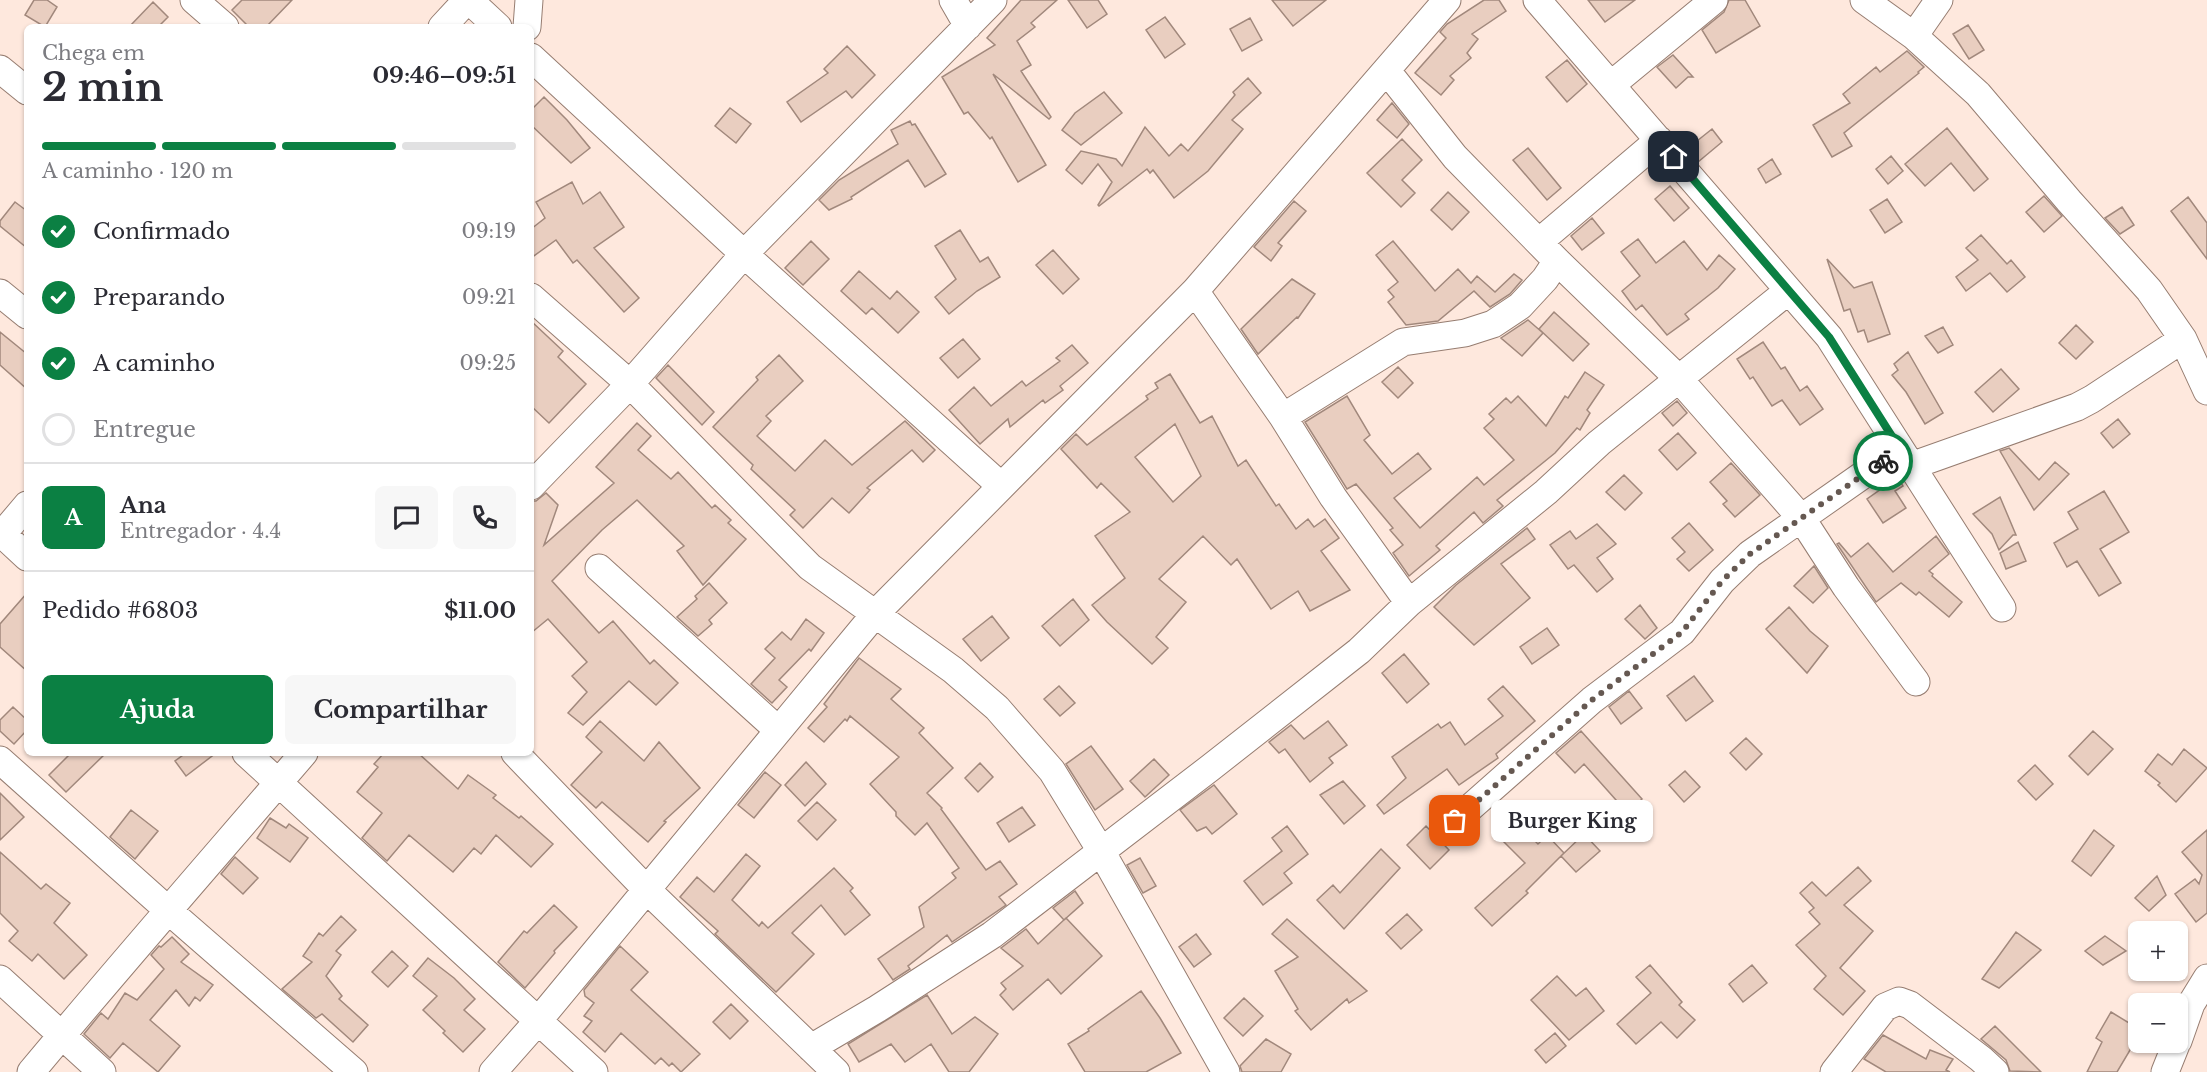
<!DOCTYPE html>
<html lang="pt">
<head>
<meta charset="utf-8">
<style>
  :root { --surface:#fff; --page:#f7f7f7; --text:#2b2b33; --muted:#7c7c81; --line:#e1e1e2; --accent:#0b8043 }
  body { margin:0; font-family:"Libre Baskerville",serif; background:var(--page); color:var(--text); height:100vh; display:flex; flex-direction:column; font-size:22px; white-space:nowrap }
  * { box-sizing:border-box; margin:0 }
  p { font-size:20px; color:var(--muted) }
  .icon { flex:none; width:33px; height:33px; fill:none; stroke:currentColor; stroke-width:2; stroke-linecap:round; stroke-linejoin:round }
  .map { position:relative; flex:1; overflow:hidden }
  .side { position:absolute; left:24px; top:24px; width:510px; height:732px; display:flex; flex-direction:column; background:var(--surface); border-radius:9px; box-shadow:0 2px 4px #0004 }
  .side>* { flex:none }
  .buttons { position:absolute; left:2128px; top:921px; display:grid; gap:12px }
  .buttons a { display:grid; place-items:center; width:60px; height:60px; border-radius:9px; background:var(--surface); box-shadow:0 2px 4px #0004; font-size:30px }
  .pin { position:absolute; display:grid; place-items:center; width:51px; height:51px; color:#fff; margin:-26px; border-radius:12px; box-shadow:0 3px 9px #0006 }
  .courier { position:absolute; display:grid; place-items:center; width:60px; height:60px; margin:-30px; border:4px solid #0b8043; border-radius:50%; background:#fff; color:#222; box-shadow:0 2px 8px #0007 }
  .bubble { position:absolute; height:42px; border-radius:9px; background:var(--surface); box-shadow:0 2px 4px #0004; font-size:20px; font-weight:700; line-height:42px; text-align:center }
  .head em { font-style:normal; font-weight:700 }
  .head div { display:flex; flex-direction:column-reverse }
  .head { display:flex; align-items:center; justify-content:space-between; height:102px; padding:0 18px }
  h1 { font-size:39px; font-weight:700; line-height:45px }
  .bar { display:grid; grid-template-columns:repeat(4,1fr); gap:9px 6px; align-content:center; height:72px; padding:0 18px }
  .bar i { height:8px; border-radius:4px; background:var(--line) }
  .bar .on { background:var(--accent) }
  .bar p { grid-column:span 4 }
  .line { display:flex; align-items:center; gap:15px; padding:0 18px; border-top:2px solid var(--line) }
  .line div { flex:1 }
  .round { display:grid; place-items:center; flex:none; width:63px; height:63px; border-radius:9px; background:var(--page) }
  ol { padding:0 18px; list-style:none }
  li { display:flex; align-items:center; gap:18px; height:66px }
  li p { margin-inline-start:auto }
  li .icon { padding:6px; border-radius:50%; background:var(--accent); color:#fff; stroke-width:4 }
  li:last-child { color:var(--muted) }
  li i { width:33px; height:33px; border:3px solid var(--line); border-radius:50% }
  .button { display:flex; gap:12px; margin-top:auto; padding:12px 18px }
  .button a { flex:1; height:69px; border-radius:9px; background:var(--accent); color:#fff; font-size:24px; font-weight:700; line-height:69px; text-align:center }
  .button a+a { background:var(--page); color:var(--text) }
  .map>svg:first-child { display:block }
  .building { fill:#e9cec0; stroke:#a1887c; stroke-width:1.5; fill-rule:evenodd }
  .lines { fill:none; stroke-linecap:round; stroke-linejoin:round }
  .street-casing { stroke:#967d71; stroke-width:29 }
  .street { stroke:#fff; stroke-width:27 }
  .done { stroke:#655851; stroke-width:6; stroke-dasharray:0 10.8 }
  .route { stroke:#0b8043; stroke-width:8 }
</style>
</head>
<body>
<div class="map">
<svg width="2207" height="1072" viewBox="0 0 2207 1072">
  <rect width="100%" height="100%" fill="#fee8dd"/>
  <!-- building -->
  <path class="building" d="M34 0H47L57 7 45 27 25 15Z
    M242 0H292L266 27H249L232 10Z
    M1021 0H1057L1031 23 1035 27 1017 41 1031 65 1021 71 1051 117 1049 119 993 74 1046 165 1018 182 992 137 990 139 968 112 964 114 942 77 995 45 987 38Z
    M1068 0H1098L1107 14 1087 28Z
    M1272 0H1326L1293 26Z
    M1484 0H1499L1506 11 1472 34 1478 39 1467 53 1471 58 1450 76 1454 80 1441 95 1415 73 1446 38 1440 32 1447 24Z
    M1588 0H1635L1605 22Z
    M1729 0H1745L1760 26 1716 53 1702 30 1724 12Z
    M153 2 168 17 158 27H129Z
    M1165 17 1185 44 1165 58 1146 30Z
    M1250 18 1262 40 1242 51 1230 29Z
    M1968 25 1984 50 1969 59 1953 34Z
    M847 46 875 75 852 98 846 91 801 122 787 102 828 73 824 69Z
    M1907 51 1924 67 1918 72 1919 73 1844 133 1852 146 1832 157 1813 125 1850 103 1843 94 1876 67 1880 72Z
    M1673 55 1693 77H1688L1676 88 1657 67Z
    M1567 60 1587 84 1567 102 1546 77Z
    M1248 78 1261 93 1232 120 1243 129 1208 171 1174 198 1153 170 1150 173 1147 169 1099 206 1098 205 1112 182 1098 164 1082 184 1066 170 1081 151 1116 159 1122 166 1145 127 1169 156 1181 144 1188 151 1235 95 1233 92Z
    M1104 92 1122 113 1081 145 1062 130 1075 113Z
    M544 97 567 120 590 148 571 163 531 125V110Z
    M1392 103 1409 124 1397 138 1377 120Z
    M730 108 751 124 736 143 715 126Z
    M910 121 912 125 915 124 946 174 925 187 908 160 851 197 852 199 829 210 819 200 839 180 898 144 891 130Z
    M1947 128 1988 179 1974 191 1951 163 1925 186 1905 164Z
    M1712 129 1722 142 1698 162 1687 149Z
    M1402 139 1422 160 1402 180 1415 193 1401 207 1367 173Z
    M1528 148 1561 188 1547 200 1513 160Z
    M1891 156 1903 171 1888 184 1876 169Z
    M1772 159 1781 174 1766 183 1758 169Z
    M572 182 583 204 600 192 624 227 594 248 639 298 624 312 577 260 573 263 556 240 531 258V229L545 218 536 202Z
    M1670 186 1689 208 1674 221 1655 199Z
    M1448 192 1469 212 1452 230 1431 210Z
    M2044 196 2062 216 2044 232 2026 212Z
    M2188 197 2207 223V259L2171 211Z
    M1887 199 1902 222 1885 233 1870 210Z
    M1294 201 1306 211 1278 243 1282 246 1271 261 1254 247Z
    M15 202 27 211V248L0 226V221Z
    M2122 207 2134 225 2120 234 2105 218Z
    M1592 218 1604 233 1582 250 1571 236Z
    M960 230 980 262 988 257 1000 277 977 291 949 314 935 297 956 279 935 246Z
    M1981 235 2007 264 2011 260 2025 277 2007 292 1990 273 1966 291 1956 277 1978 260 1966 248Z
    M1638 239 1656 263 1684 241 1707 270 1719 255 1735 269 1718 288 1685 314 1689 319 1667 335 1642 305 1636 310 1622 291 1640 276 1621 252Z
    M811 241 829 259 803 285 785 268Z
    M1393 241 1435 291 1458 269 1471 283 1477 276 1495 292 1514 274 1522 280 1510 294 1490 307 1474 291 1438 321 1406 325 1388 302 1394 297 1388 290 1398 282 1376 255Z
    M1053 250 1079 279 1063 294 1036 265Z
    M1827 259 1854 288 1872 282 1890 334 1868 342 1864 330 1858 332 1850 309 1844 311Z
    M859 271 890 299 897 291 919 312 898 333 872 308 866 314 841 291Z
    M1292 279 1315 294 1298 318 1297 317 1258 354 1241 329Z
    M1554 312 1589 344 1573 361 1539 329Z
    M1528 320 1543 333 1522 356 1501 338Z
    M531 321 563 351 558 357 586 384 549 423 531 406Z
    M2076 325 2093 342 2076 359 2059 343Z
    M1943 327 1953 345 1938 353 1925 336Z
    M0 332 27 354V389L0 365Z
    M963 339 980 359 958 378 940 358Z
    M1763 342 1781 369 1785 367 1800 391 1807 386 1823 409 1800 425 1782 400 1772 406 1753 377 1750 379 1737 359Z
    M1072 345 1088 363 1060 386 1063 390 1045 403 1043 400 1010 427 1008 419 980 444 949 410 974 387 991 406 1022 381 1026 386 1060 361 1056 358Z
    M1908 352 1943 413 1925 424 1906 392 1892 375 1898 370 1894 364Z
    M779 355 803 381 766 416 771 421 757 436 795 471 825 440 852 465 905 421 935 450 923 462 912 450 867 488 870 490 849 513 832 498 803 528 790 515 795 510 751 469 753 465 713 427 758 380 756 377Z
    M668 365 714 412 702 425 656 378Z
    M1398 367 1413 383 1398 398 1382 382Z
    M2001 369 2019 389 1993 412 1975 392Z
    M1585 372 1604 385 1587 410 1590 413 1580 430 1577 428 1555 453 1497 500 1503 506 1483 523 1474 512 1436 546 1440 550 1409 576 1393 553 1403 545 1390 530 1393 528 1356 484 1347 489 1305 422 1347 396 1370 435 1364 440 1392 474 1418 453 1431 469 1394 498 1420 528 1477 477 1484 485 1514 460 1484 428 1494 419 1489 414 1506 398 1511 403 1518 396 1546 426 1565 396 1568 398Z
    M1170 374 1200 423 1212 416 1238 466 1246 460 1276 506 1279 504 1296 529 1308 519 1314 527 1325 519 1339 538 1321 551 1350 590 1310 611 1298 591 1271 609 1237 559 1231 565 1203 536 1159 579 1186 602 1156 637 1168 648 1152 664 1107 622 1092 605 1125 578 1095 536 1130 512 1101 483 1097 488 1061 449 1076 434 1087 445 1148 399 1146 396 1158 388 1155 383ZM1175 424 1201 476 1173 502 1135 457Z
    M1677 401 1687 413 1673 426 1662 413Z
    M2118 419 2130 434 2113 448 2101 433Z
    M637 423 651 436 638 450 671 479 678 472 712 508 715 505 731 520 728 523 746 539 703 585 677 551 684 546 637 500 602 530 552 581 599 633 613 621 650 664 654 660 678 683 656 705 629 681 583 725 568 713 587 692 572 676 587 662 548 619 531 633V501H536L546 493 558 505 544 545 614 483 596 467Z
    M1678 433 1696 453 1677 470 1659 450Z
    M2009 448 2039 480 2055 462 2069 474 2034 510 2000 451Z
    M1731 463 1760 495 1735 517 1723 504 1727 501 1710 482Z
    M1894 472 1903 486 1895 491 1906 508 1883 523 1867 499 1881 489 1877 484Z
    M1624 475 1642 493 1625 510 1606 492Z
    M2104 491 2129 532 2100 549 2121 583 2099 596 2077 561 2067 567 2054 543 2078 529 2068 512Z
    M2000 497 2016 535H2013L1999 550 1992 534 1973 514Z
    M1689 523 1713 550 1689 571 1677 559 1685 552 1672 538Z
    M1597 524 1616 544 1597 558 1613 579 1597 592 1574 565 1568 569 1550 545 1570 531 1576 539Z
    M1527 528 1535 539 1501 564 1530 598 1474 645 1434 607 1456 585Z
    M1936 536 1949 554 1929 571 1933 574 1932 576 1962 602 1949 617 1919 592 1916 595 1901 583 1876 602 1837 544 1839 543 1851 557 1868 543 1893 572Z
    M2018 542 2026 561 2006 569 2000 553Z
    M1814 566 1828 588 1813 603 1794 586Z
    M709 583 727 603 709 620 712 624 698 636 677 617 697 599 695 596Z
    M27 593V671L0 647V624Z
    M1073 599 1089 620 1060 646 1042 626Z
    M1640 605 1657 628 1645 639 1625 619Z
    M1789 607 1810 631 1828 646 1807 673 1766 629Z
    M992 616 1009 638 981 661 963 639Z
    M806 619 824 633 811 651 809 649 779 680 787 687 772 703 751 684 775 658 765 649 782 632 791 640Z
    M1547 628 1559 645 1532 664 1520 647Z
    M1404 654 1429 684 1407 703 1382 673Z
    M859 658 901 689 891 699 924 728 919 733 953 768 927 793 942 808 941 809 986 870 1000 861 1017 884 999 897 1006 905 952 942 947 935 908 966 910 969 893 980 878 959 924 927 919 907 956 878 952 873 959 868 927 823 915 835 896 816V812L870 784 899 757 850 716 847 721 845 719 824 742 808 728 827 707 824 704Z
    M1694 676 1713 701 1686 721 1667 696Z
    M1059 686 1075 703 1060 716 1044 699Z
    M1503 686 1535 721 1496 754 1498 758 1459 785 1447 769 1384 814 1377 805 1406 778 1392 757 1438 724 1441 728 1450 722 1465 745 1503 716 1488 699Z
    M1629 691 1642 708 1621 724 1609 707Z
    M13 707 27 720V730L14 744 0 731V720Z
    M600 721 644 761 659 742 700 788 664 821 666 822 648 842 602 802 596 808 571 785 602 752 586 737Z
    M1328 721 1347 745 1329 758 1333 763 1310 782 1285 749 1279 753 1269 742 1291 725 1304 739Z
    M1581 731 1642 799 1620 820 1608 807 1616 800 1584 764 1575 773 1556 753Z
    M2093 731 2113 749 2088 775 2069 756Z
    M1746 738 1762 754 1746 770 1730 753Z
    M1091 746 1123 789 1095 810 1066 764Z
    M2184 749 2207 768 2176 802 2158 785 2160 783 2145 771 2158 754 2172 765Z
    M71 753H106L66 792 49 775Z
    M186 753H216L186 776 175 761Z
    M384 753H418L458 789 468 775 496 795 493 798 519 818 521 816 553 844 531 867 496 835 481 854 474 848 453 872 409 835 387 861 362 838 382 813 357 792 378 767 374 764Z
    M1154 759 1169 775 1145 797 1130 781Z
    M806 762 826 784 805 806 785 785Z
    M980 763 993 777 978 792 965 778Z
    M2035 765 2053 784 2036 800 2018 781Z
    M1685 771 1700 787 1684 802 1669 785Z
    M765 772 781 785 754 818 738 805Z
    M1343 781 1365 806 1344 824 1320 795Z
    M1214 785 1237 814 1212 834 1206 827 1197 831 1180 810Z
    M0 793 24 817 0 840Z
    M817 802 836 820 817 840 798 821Z
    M1022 807 1035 825 1009 842 997 823Z
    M131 810 158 831 135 859 110 837Z
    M1508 814 1538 844 1547 835 1564 853 1526 891 1528 893 1492 926 1475 908 1525 863 1492 830Z
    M270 818 286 828 289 824 308 838 290 862 257 838Z
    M1287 826 1308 854 1284 873 1292 883 1263 905 1244 881 1282 851 1272 838Z
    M1426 826 1449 850 1430 869 1407 845Z
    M2094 830 2114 846 2091 876 2072 861Z
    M2207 830V913L2196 922 2175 894 2195 879 2199 884 2202 875 2182 852Z
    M1584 834 1600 851 1576 872 1561 856Z
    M1381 849 1400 868 1344 929 1317 900 1333 885 1340 893Z
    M0 852 41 889 46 884 70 903 54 923 87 955 64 979 38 954 32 961 9 941 18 931 0 913Z
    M746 854 760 866 732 900 759 926 762 922 768 928 834 868 853 888 850 891 870 915 845 935 821 905 792 933 814 954 776 992 715 934 718 931 680 897 697 877 714 892Z
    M235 857 258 878 243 894 221 874Z
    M1140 858 1156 886 1143 893 1127 865Z
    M1858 867 1871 881 1844 905 1873 931 1840 968 1865 991 1843 1015 1814 989 1826 976 1796 945 1820 924 1809 912 1814 908 1800 893 1812 882 1826 896Z
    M2157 876 2166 895 2149 911 2135 898Z
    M1075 891 1083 903 1064 920 1053 908Z
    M554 905 577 927 554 951 555 953 525 988 498 962 524 931 527 933Z
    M1407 914 1422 930 1401 949 1386 933Z
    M341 916 356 930 336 951 341 955 326 976 342 996 339 999 368 1025 353 1042 322 1014 316 1018 282 989 312 962 303 956 319 933 323 936Z
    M1066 918 1102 956 1061 994 1048 979 1013 1010 1000 995 1006 989 1001 983 1023 966 1001 948 1026 929 1038 944Z
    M1287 919 1367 991 1349 1003 1347 999 1311 1030 1295 1011 1298 1009 1275 971 1298 957 1272 934Z
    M2016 932 2041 950 1999 988 1982 979Z
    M1196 934 1211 954 1194 967 1179 947Z
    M2105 936 2126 951 2103 965 2085 951Z
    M172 937 189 954 181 962 213 985 200 1001 195 997 189 1006 176 990 150 1020 180 1046 158 1072 123 1043 110 1058 84 1034 101 1013 108 1019 125 993 137 1000 164 969 151 955 159 946 161 947Z
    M620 946 648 972 631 990 700 1054 681 1072 672 1063 669 1066 661 1058 655 1064 621 1033 605 1052 583 1032 592 1021 584 1016 594 1003 585 996 584 990Z
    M392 951 408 966 388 987 372 972Z
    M428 958 454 978 475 999 464 1010 485 1029 463 1052 443 1033 445 1031 423 1010 437 996 413 976Z
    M1650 965 1682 1002 1679 1005 1695 1020 1677 1038 1661 1022 1636 1044 1617 1024 1651 993 1636 977Z
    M1752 965 1767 983 1743 1002 1729 984Z
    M1557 976 1576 996 1586 988 1604 1011 1569 1040 1531 1000Z
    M1141 991 1160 1018 1181 1053 1146 1072H1085L1068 1044 1089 1031 1088 1029Z
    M927 995 952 1034 975 1017 998 1034 969 1072H949L931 1044 905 1062 891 1044 859 1062 848 1044Z
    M1244 998 1263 1016 1243 1036 1224 1018Z
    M731 1004 748 1021 730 1039 713 1022Z
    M2111 1012 2139 1029V1035L2117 1072H2087L2102 1042 2096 1038Z
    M1995 1026 2041 1072 2010 1071 2006 1060 1981 1039Z
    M1555 1033 1566 1046 1546 1063 1535 1050Z
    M1883 1035 1926 1059 1930 1050 1953 1059 1946 1070 1950 1072H1886L1864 1059Z
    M1266 1039 1291 1054 1281 1072H1242L1240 1066Z"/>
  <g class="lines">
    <!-- street casing -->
    <g class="street-casing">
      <path id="street" d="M194 0 225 27
        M469 0 498 27
        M953 0 968 26
        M1537 0 1829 337 2002 608
        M1864 0 1914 36 1978 94 2069 201 2149 290 2183 339 2207 391
        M442 27 467 0
        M527 27 529 0
        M1914 36 1939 0
        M531 57 744 254 1001 486
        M0 69 27 91
        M1387 71 1455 157 1557 261 1679 379 1802 519 1846 587 1916 682
        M1611 85 1714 0
        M1539 242 1659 140
        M1195 291 1283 417 1333 497 1409 603
        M0 293 27 315
        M531 297 630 384 810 567 953 670 997 708 1052 771 1101 851 1226 1072
        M1283 417 1403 342 1465 333 1493 324 1520 306 1545 279 1557 261
        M1911 466 2077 407 2092 399 2183 339
        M531 486 630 384 744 254 993 0
        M0 532 27 557
        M0 537 27 505
        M599 568 778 730
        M246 753 594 1072
        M515 753 646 889 836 1072
        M0 760 169 911 354 1072
        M1455 821 1592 700 1682 632 1722 581 1750 554 1900 449
        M0 979 102 1072
        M2178 1041 2191 1004 2207 978
        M811 1048 877 1009 992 935 1210 768 1359 651 1409 603 1546 492 1599 443 1788 291
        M31 1072C121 964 213 859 304 753
        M493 1072 538 1021 875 614 1195 291 1447 0
        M1834 1072 1885 1007 1899 1001 1910 1005 1981 1059 1995 1072
        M2165 1072 2177 1042"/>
    </g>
    <!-- street -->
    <use href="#street" class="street"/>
  </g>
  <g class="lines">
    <!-- done -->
    <path class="done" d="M1455 821 1592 700 1682 632 1722 581 1750 554 1883 461"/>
    <!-- route -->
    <path class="route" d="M1674 157 1829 337 1900 449 1883 461"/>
  </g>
</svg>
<div class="buttons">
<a>+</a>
<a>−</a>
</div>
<div class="pin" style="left:1455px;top:821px;background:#ea580c"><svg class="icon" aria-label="bag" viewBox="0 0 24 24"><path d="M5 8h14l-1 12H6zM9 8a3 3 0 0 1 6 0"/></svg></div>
<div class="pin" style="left:1674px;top:157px;background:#1f2937"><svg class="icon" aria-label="home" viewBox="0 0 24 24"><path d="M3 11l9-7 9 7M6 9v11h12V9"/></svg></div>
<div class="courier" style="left:1883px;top:461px"><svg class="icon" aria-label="bike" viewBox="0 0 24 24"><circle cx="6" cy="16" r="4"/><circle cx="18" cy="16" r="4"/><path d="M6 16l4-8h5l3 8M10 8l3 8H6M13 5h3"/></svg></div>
<div class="bubble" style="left:1491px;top:800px;width:162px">Burger King</div>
<section class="side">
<div class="head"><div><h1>2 min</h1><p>Chega em</p></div><em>09:46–09:51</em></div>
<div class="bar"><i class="on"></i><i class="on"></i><i class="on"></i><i></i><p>A caminho · 120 m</p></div>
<ol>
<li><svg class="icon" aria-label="check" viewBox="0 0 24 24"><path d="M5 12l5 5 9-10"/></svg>Confirmado<p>09:19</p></li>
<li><svg class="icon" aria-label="check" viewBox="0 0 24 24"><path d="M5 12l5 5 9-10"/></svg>Preparando<p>09:21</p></li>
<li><svg class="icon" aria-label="check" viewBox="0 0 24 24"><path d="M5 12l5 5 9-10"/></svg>A caminho<p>09:25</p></li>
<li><i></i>Entregue</li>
</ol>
<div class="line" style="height:108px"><b class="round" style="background:var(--accent);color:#fff">A</b><div><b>Ana</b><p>Entregador · 4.4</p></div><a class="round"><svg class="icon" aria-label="chat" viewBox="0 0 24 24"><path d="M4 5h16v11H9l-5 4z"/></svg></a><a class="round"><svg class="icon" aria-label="phone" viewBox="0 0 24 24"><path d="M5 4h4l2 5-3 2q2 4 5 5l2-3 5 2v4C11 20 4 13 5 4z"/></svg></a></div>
<div class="line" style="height:78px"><div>Pedido #6803</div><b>$11.00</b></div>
<div class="button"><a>Ajuda</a><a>Compartilhar</a></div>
</section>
</div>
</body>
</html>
